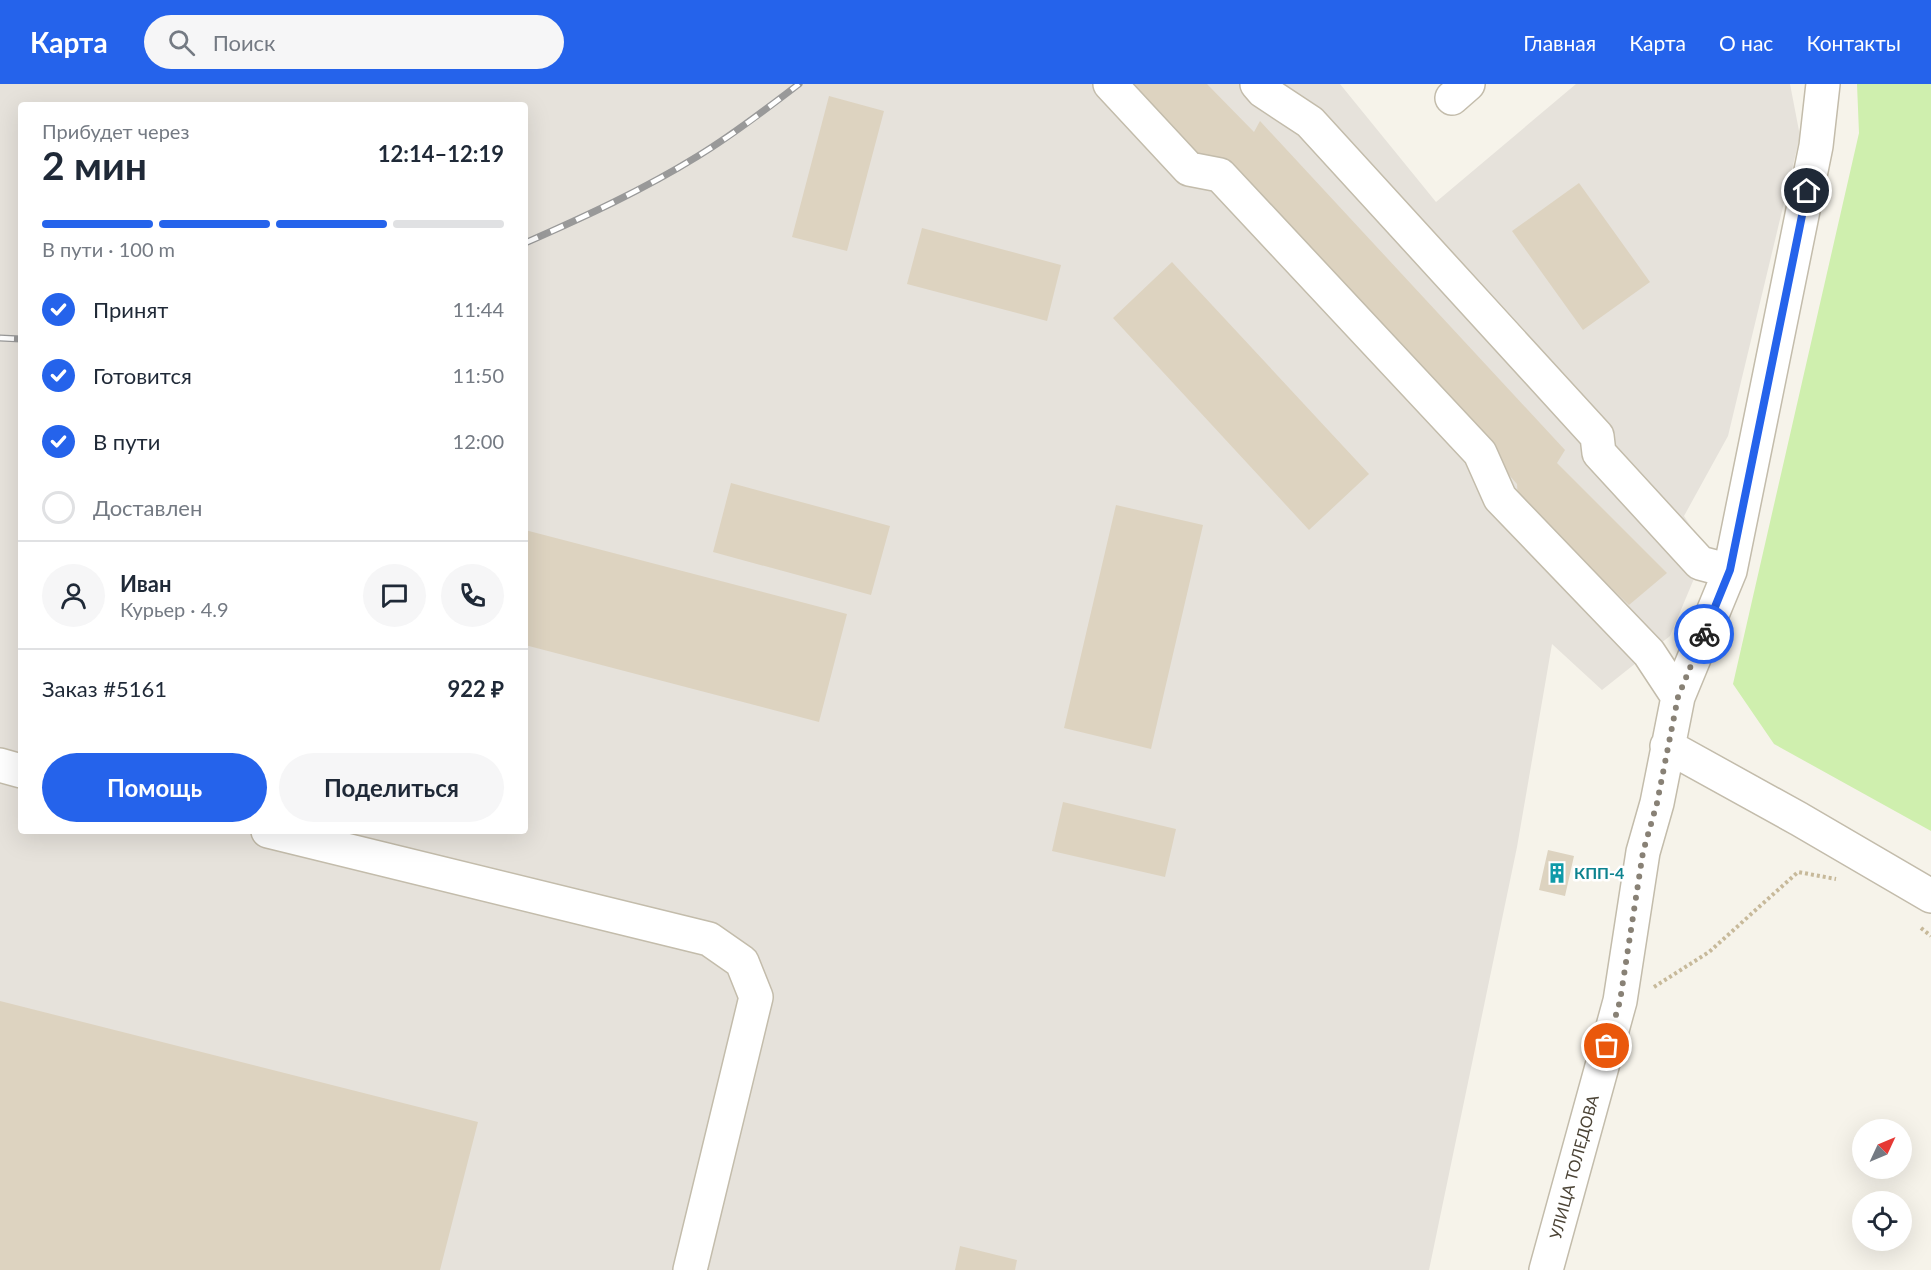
<!DOCTYPE html>
<html lang="ru">
<head>
<meta charset="utf-8">
<style>
  :root { --surface:#fff; --page:#f6f6f7; --text:#1f2937; --muted:#747a83; --line:#e0e1e3; --accent:#2563eb }
  body { margin:0; font-family:Lato,sans-serif; background:var(--page); color:var(--text); height:100vh; display:flex; flex-direction:column; font-size:22px; white-space:nowrap }
  * { box-sizing:border-box; margin:0 }
  p { font-size:20px; color:var(--muted) }
  .icon { flex:none; width:33px; height:33px; fill:none; stroke:currentColor; stroke-width:2; stroke-linecap:round; stroke-linejoin:round }
  .map { position:relative; flex:1; overflow:hidden }
  .details { position:absolute; left:18px; top:18px; width:510px; height:732px; display:flex; flex-direction:column; background:var(--surface); border-radius:6px; box-shadow:0 6px 24px #0002 }
  .details>* { flex:none }
  .needle { width:39px; rotate:46deg }
  .controls { position:absolute; left:1852px; top:1035px; display:grid; gap:12px }
  .controls a { display:grid; place-items:center; width:60px; height:60px; border-radius:50%; background:var(--surface); box-shadow:0 6px 24px #0002; font-size:30px }
  .pin { position:absolute; display:grid; place-items:center; width:51px; height:51px; color:#fff; margin:-26px; border:3px solid #fff; border-radius:50%; box-shadow:0 2px 6px #0007 }
  .courier { position:absolute; display:grid; place-items:center; width:60px; height:60px; margin:-30px; border:4px solid #2563eb; border-radius:50%; background:#fff; color:#222; box-shadow:0 2px 8px #0007 }
  .summary em { font-style:normal; font-weight:700 }
  .summary div { display:flex; flex-direction:column-reverse }
  .summary { display:flex; align-items:center; justify-content:space-between; height:102px; padding:0 24px }
  h1 { font-size:39px; font-weight:700; line-height:45px }
  .bar { display:grid; grid-template-columns:repeat(4,1fr); gap:9px 6px; align-content:center; height:72px; padding:0 24px }
  .bar i { height:8px; border-radius:4px; background:var(--line) }
  .bar .active { background:var(--accent) }
  .bar p { grid-column:span 4 }
  .line { display:flex; align-items:center; gap:15px; padding:0 24px; border-top:2px solid var(--line) }
  .line div { flex:1 }
  .round { display:grid; place-items:center; flex:none; width:63px; height:63px; border-radius:32px; background:var(--page) }
  ol { padding:0 24px; list-style:none }
  li { display:flex; align-items:center; gap:18px; height:66px }
  li p { margin-inline-start:auto }
  li .icon { padding:6px; border-radius:50%; background:var(--accent); color:#fff; stroke-width:4 }
  li:last-child { color:var(--muted) }
  li i { width:33px; height:33px; border:3px solid var(--line); border-radius:50% }
  .action { display:flex; gap:12px; margin-top:auto; padding:12px 24px }
  .action a { flex:1; height:69px; border-radius:36px; background:var(--accent); color:#fff; font-size:24px; font-weight:700; line-height:69px; text-align:center }
  .action a+a { background:var(--page); color:var(--text) }
  header { display:flex; align-items:center; gap:36px; box-sizing:border-box; height:84px; padding:0 30px; background:var(--accent); color:#fff }
  header strong { font-size:28px }
  nav { display:flex; gap:33px; margin-inline-start:auto; font-size:21px }
  .search { width:420px; height:54px; background:var(--page); display:flex; align-items:center; gap:15px; box-sizing:border-box; padding:0 21px; border-radius:33px; color:var(--muted); font-size:22px }
  .map>svg:first-child { display:block }
  .industrial { fill:#e6e2db; fill-rule:evenodd }
  .green { fill:#cfefae }
  .building { fill:#ddd3c0 }
  .lines { fill:none; stroke-linecap:round; stroke-linejoin:round }
  .minor-casing { stroke:#c3bcab; stroke-width:36 }
  .path { stroke:#c7b99a; stroke-width:4; stroke-dasharray:3 3; stroke-linecap:butt }
  .minor { stroke:#fff; stroke-width:33 }
  .rail-casing { stroke:#999; stroke-width:7 }
  .rail { stroke:#fff; stroke-width:4.5; stroke-dasharray:14; stroke-linecap:butt }
  .done { stroke:#888175; stroke-width:6; stroke-dasharray:0 10.8 }
  .route { stroke:#2563eb; stroke-width:8 }
  .labels { text-anchor:middle; stroke-width:5; stroke-linejoin:round; paint-order:stroke }
  .culture-label { font-size:16px; font-weight:bold; fill:#0d838f; stroke:#fff; text-anchor:start }
  .street-label { font-size:16px; fill:#4c4436; stroke:#fff }
</style>
</head>
<body>
<header>
<strong>Карта</strong>
<div class="search"><svg class="icon" aria-label="search" viewBox="0 0 24 24"><circle cx="10" cy="10" r="6"/><path d="M15 15l6 6"/></svg>Поиск</div>
<nav><a>Главная</a><a>Карта</a><a>О нас</a><a>Контакты</a></nav>
</header>
<div class="map">
<svg width="1931" height="1186" viewBox="0 0 1931 1186">
  <rect width="100%" height="100%" fill="#f6f3ea"/>
  <!-- industrial -->
  <path class="industrial" d="M0 0H1340L1436 118 1576 0H1790L1800 52 1728 352 1684 432 1706 466 1670 552 1602 606 1552 560 1517 763 1429 1186H0ZM21 21H525V747H21Z"/>
  <!-- green -->
  <path class="green" d="M1857 0H1931V747L1774 660 1733 600 1859 49Z"/>
  <!-- building -->
  <path class="building" d="M1129 0H1207L1254 48 1260 37 1565 366 1557 379 1667 489 1629 521 1518 415 1517 400 1230 77 1202 79Z
    M829 12 884 27 847 167 792 153Z
    M1579 99 1650 198 1583 246 1512 147Z
    M922 144 1061 181 1047 237 907 200Z
    M1172 178 1369 390 1309 446 1113 234Z
    M731 399 890 442 871 511 713 468Z
    M1116 421 1203 441 1151 665 1064 644Z
    M525 446 847 530 819 638 525 561Z
    M1063 718 1176 745 1165 793 1052 767Z
    M1548 766 1574 772 1565 812 1539 806Z
    M0 917 478 1038 440 1186H0Z
    M960 1162 1017 1176 1015 1186H955Z"/>
  <g class="lines">
    <!-- minor casing -->
    <g class="minor-casing">
      <path id="minor" d="M1110 0 1189 85 1220 91 1480 369 1500 414 1649 569 1678 613
        M1257 0 1263 7 1310 38 1597 352 1599 369 1700 479 1730 487
        M1452 14 1468 0
        M1667 662 1799 735 1931 812
        M0 681 21 687
        M268 747 709 855 742 878 756 913 690 1186
        M1546 1186 1620 917 1643 768 1657 719 1678 613 1730 487 1816 62 1823 0"/>
    </g>
    <!-- path -->
    <path class="path" d="M1921 844 1931 852
      M1654 903 1709 868 1798 788 1836 795"/>
    <!-- minor -->
    <use href="#minor" class="minor"/>
    <!-- rail casing -->
    <g class="rail-casing">
      <path id="rail" d="M525 159C584 133 643 106 698 72 733 51 766 25 799 0
        M0 254 21 255"/>
    </g>
    <!-- rail -->
    <use href="#rail" class="rail"/>
  </g>
  <g class="lines">
    <!-- done -->
    <path class="done" d="M1607 962 1620 917 1643 768 1657 719 1678 613 1704 550"/>
    <!-- route -->
    <path class="route" d="M1704 550 1730 486 1807 107"/>
  </g>
  <!-- icons -->
  <defs>
    <g id="building-bare" transform="scale(1.62)"><path d="M-4-6H4V6H1V3H-1V6H-4ZM-2.5-4.3h1.7v1.8h-1.7ZM.8-4.3h1.7v1.8H.8ZM-2.5-1h1.7V.8h-1.7ZM.8-1h1.7V.8H.8Z" fill="#0f9aa8" stroke="#fff" stroke-width="2.5" paint-order="stroke"/></g>
  </defs>
  <g fill-rule="evenodd">
    <use href="#building-bare" x="1557" y="789"/>
  </g>
  <g class="labels">
    <!-- culture labels -->
    <g class="culture-label">
      <text x="1574" y="795">КПП-4</text>
    </g>
    <!-- street labels -->
    <g class="street-label">
      <text transform="translate(1574 1083) rotate(-75)" y="6">УЛИЦА ТОЛЕДОВА</text>
    </g>
  </g>
</svg>
<div class="controls">
<a><svg class="needle" viewBox="-14 -14 28 28"><path d="M0-13l5 13h-10z" fill="#e53935"/><path d="M0 13l5-13h-10z" fill="#747a83"/></svg></a>
<a><svg class="icon" aria-label="locate" viewBox="0 0 24 24"><circle cx="12" cy="12" r="6"/><path d="M12 2v4M12 18v4M2 12h4M18 12h4"/></svg></a>
</div>
<div class="pin" style="left:1607px;top:962px;background:#ea580c"><svg class="icon" aria-label="bag" viewBox="0 0 24 24"><path d="M5 8h14l-1 12H6zM9 8a3 3 0 0 1 6 0"/></svg></div>
<div class="pin" style="left:1807px;top:107px;background:#1f2937"><svg class="icon" aria-label="home" viewBox="0 0 24 24"><path d="M3 11l9-7 9 7M6 9v11h12V9"/></svg></div>
<div class="courier" style="left:1704px;top:550px"><svg class="icon" aria-label="bike" viewBox="0 0 24 24"><circle cx="6" cy="16" r="4"/><circle cx="18" cy="16" r="4"/><path d="M6 16l4-8h5l3 8M10 8l3 8H6M13 5h3"/></svg></div>
<section class="details">
<div class="summary"><div><h1>2 мин</h1><p>Прибудет через</p></div><em>12:14–12:19</em></div>
<div class="bar"><i class="active"></i><i class="active"></i><i class="active"></i><i></i><p>В пути · 100 m</p></div>
<ol>
<li><svg class="icon" aria-label="check" viewBox="0 0 24 24"><path d="M5 12l5 5 9-10"/></svg>Принят<p>11:44</p></li>
<li><svg class="icon" aria-label="check" viewBox="0 0 24 24"><path d="M5 12l5 5 9-10"/></svg>Готовится<p>11:50</p></li>
<li><svg class="icon" aria-label="check" viewBox="0 0 24 24"><path d="M5 12l5 5 9-10"/></svg>В пути<p>12:00</p></li>
<li><i></i>Доставлен</li>
</ol>
<div class="line" style="height:108px"><a class="round"><svg class="icon" aria-label="person" viewBox="0 0 24 24"><circle cx="12" cy="8" r="4"/><path d="M4 21q1-7 8-7t8 7"/></svg></a><div><b>Иван</b><p>Курьер · 4.9</p></div><a class="round"><svg class="icon" aria-label="chat" viewBox="0 0 24 24"><path d="M4 5h16v11H9l-5 4z"/></svg></a><a class="round"><svg class="icon" aria-label="phone" viewBox="0 0 24 24"><path d="M5 4h4l2 5-3 2q2 4 5 5l2-3 5 2v4C11 20 4 13 5 4z"/></svg></a></div>
<div class="line" style="height:78px"><div>Заказ #5161</div><b>922 ₽</b></div>
<div class="action"><a>Помощь</a><a>Поделиться</a></div>
</section>
</div>
</body>
</html>
